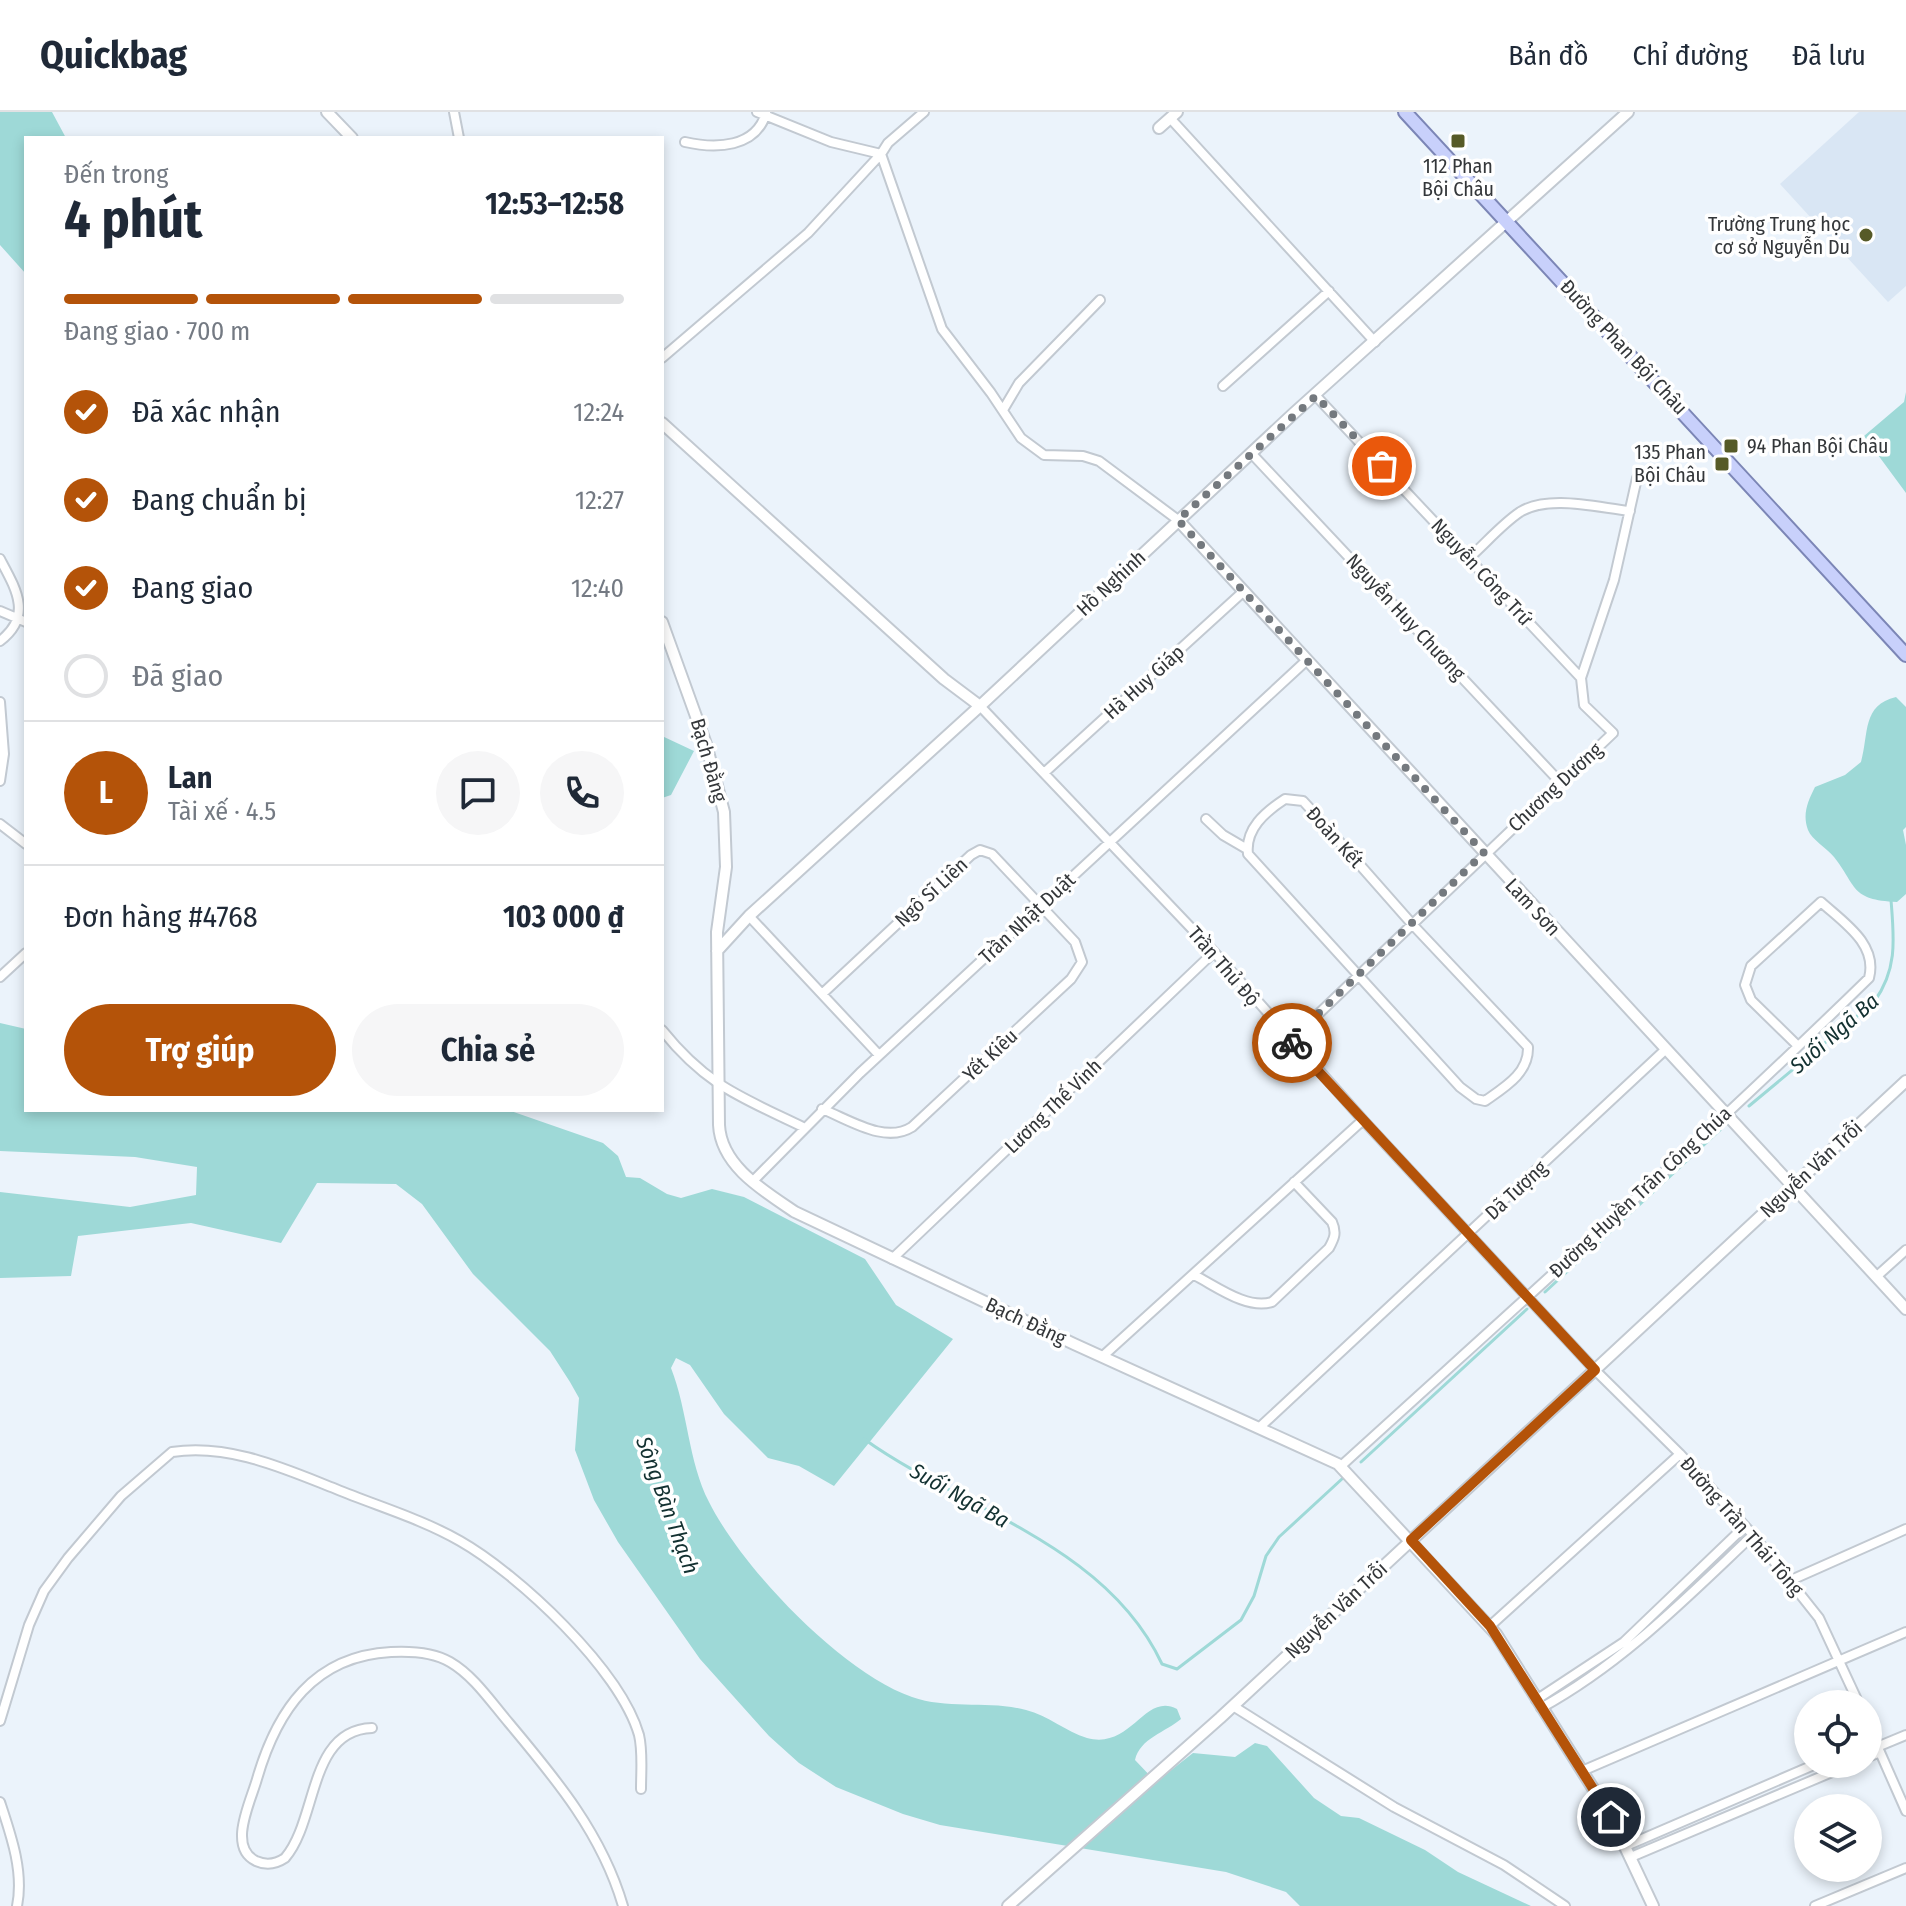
<!DOCTYPE html>
<html lang="vi">
<head>
<meta charset="utf-8">
<style>
  :root { --surface:#fff; --page:#f6f6f7; --text:#1f2937; --muted:#747a83; --line:#e0e1e3; --accent:#b45309 }
  body { margin:0; font-family:"Fira Sans Condensed",sans-serif; background:var(--page); color:var(--text); height:100vh; display:flex; flex-direction:column; font-size:30px; white-space:nowrap }
  * { box-sizing:border-box; margin:0 }
  p { font-size:26px; color:var(--muted) }
  .icon { flex:none; width:44px; height:44px; fill:none; stroke:currentColor; stroke-width:2; stroke-linecap:round; stroke-linejoin:round }
  .map { position:relative; flex:1; overflow:hidden }
  .side { position:absolute; left:24px; top:24px; width:640px; height:976px; display:flex; flex-direction:column; background:var(--surface); border-radius:0px; box-shadow:0 4px 12px #0003 }
  .side>* { flex:none }
  .buttons { position:absolute; left:1794px; top:1578px; display:grid; gap:16px }
  .buttons a { display:grid; place-items:center; width:88px; height:88px; border-radius:50%; background:var(--surface); box-shadow:0 4px 12px #0003; font-size:40px }
  .pin { position:absolute; display:grid; place-items:center; width:68px; height:68px; color:#fff; margin:-34px; border:4px solid #fff; border-radius:50%; box-shadow:0 2px 8px #0007 }
  .courier { position:absolute; display:grid; place-items:center; width:80px; height:80px; margin:-40px; border:6px solid #b45309; border-radius:50%; background:#fff; color:#222; box-shadow:0 2px 10px #0007 }
  .overview em { font-style:normal; font-weight:700 }
  .overview div { display:flex; flex-direction:column-reverse }
  .overview { display:flex; align-items:center; justify-content:space-between; height:136px; padding:0 40px }
  h1 { font-size:52px; font-weight:700; line-height:60px }
  .bar { display:grid; grid-template-columns:repeat(4,1fr); gap:12px 8px; align-content:center; height:96px; padding:0 40px }
  .bar i { height:10px; border-radius:6px; background:var(--line) }
  .bar .current { background:var(--accent) }
  .bar p { grid-column:span 4 }
  .line { display:flex; align-items:center; gap:20px; padding:0 40px; border-top:2px solid var(--line) }
  .line div { flex:1 }
  .round { display:grid; place-items:center; flex:none; width:84px; height:84px; border-radius:42px; background:var(--page) }
  ol { padding:0 40px; list-style:none }
  li { display:flex; align-items:center; gap:24px; height:88px }
  li p { margin-inline-start:auto }
  li .icon { padding:8px; border-radius:50%; background:var(--accent); color:#fff; stroke-width:4 }
  li:last-child { color:var(--muted) }
  li i { width:44px; height:44px; border:4px solid var(--line); border-radius:50% }
  .action { display:flex; gap:16px; margin-top:auto; padding:16px 40px }
  .action a { flex:1; height:92px; border-radius:48px; background:var(--accent); color:#fff; font-size:32px; font-weight:700; line-height:92px; text-align:center }
  .action a+a { background:var(--page); color:var(--text) }
  header { display:flex; align-items:center; gap:48px; box-sizing:border-box; height:112px; padding:0 40px; background:var(--surface); border-bottom:2px solid var(--line) }
  header strong { font-size:38px }
  nav { display:flex; gap:44px; margin-inline-start:auto; font-size:28px }
  .map>svg:first-child { display:block }
  .built { fill:#d9e6f4 }
  .water { fill:#9ed9d7 }
  .lines { fill:none; stroke-linecap:round; stroke-linejoin:round }
  .stream { stroke:#9ed9d7; stroke-width:3 }
  .minor-casing { stroke:#c2c9d1; stroke-width:12 }
  .tertiary-casing { stroke:#c2c9d1; stroke-width:14 }
  .primary-casing { stroke:#7c86b6; stroke-width:16 }
  .minor { stroke:#fff; stroke-width:8 }
  .tertiary { stroke:#fff; stroke-width:10 }
  .primary { stroke:#c8d0fb; stroke-width:12 }
  .done { stroke:#74797e; stroke-width:8; stroke-dasharray:0 14.4 }
  .route { stroke:#b45309; stroke-width:10 }
  .poi-dot { fill:#565a27; stroke:#fff; stroke-width:3 }
  .labels { text-anchor:middle; stroke-width:7; stroke-linejoin:round; paint-order:stroke }
  .poi-label { font-size:20px; fill:#34373a; stroke:#fff; text-anchor:end }
  .street-label { font-size:20px; fill:#34373a; stroke:#fff }
  .water-label { font-size:22px; font-style:italic; fill:#133131; stroke:#fff }
</style>
</head>
<body>
<header>
<strong>Quickbag</strong>
<nav><a>Bản đồ</a><a>Chỉ đường</a><a>Đã lưu</a></nav>
</header>
<div class="map">
<svg width="1906" height="1794" viewBox="0 0 1906 1794">
  <rect width="100%" height="100%" fill="#ebf3fb"/>
  <!-- built -->
  <path class="built" d="M1859 0H1906V174L1888 190 1780 72Z"/>
  <!-- water -->
  <path class="water" d="M0 0H52L66 26H26V162L0 133Z
    M1906 280V381L1864 324 1904 290Z
    M1896 585 1906 595V715L1903 718 1906 733V782L1897 790C1850 788 1857 774 1834 745 1827 736 1812 728 1808 718 1802 702 1808 689 1815 675L1845 663 1861 650C1869 621 1862 593 1896 585Z
    M662 624 694 639 671 683 662 686Z
    M0 911 26 917V998H508L603 1031 618 1044 626 1065 640 1066 667 1082 681 1086 712 1077 744 1085 865 1147 896 1193 953 1227 834 1374 799 1354 768 1346 724 1302 690 1253 676 1246 671 1256C688 1299 688 1349 709 1390 742 1456 842 1561 912 1585 949 1598 989 1588 1026 1598 1048 1603 1066 1620 1087 1626 1132 1638 1144 1580 1177 1597L1181 1607C1166 1620 1140 1626 1135 1648L1156 1670 1193 1641 1235 1645 1255 1631 1267 1634 1314 1686 1341 1704 1359 1706 1425 1738 1458 1760 1531 1794H1300L1286 1780 1226 1760 940 1713 903 1702 836 1675 799 1651 769 1624 700 1547 618 1430 594 1388 575 1338 579 1286 570 1270 550 1239 473 1162 422 1092 396 1072 317 1071 281 1131 191 1111 78 1124 71 1164 0 1166V1080L130 1095 196 1083 197 1055 135 1045 0 1039Z"/>
  <g class="lines">
    <!-- stream -->
    <path class="stream" d="M1749 994 1874 890C1898 857 1894 826 1891 788
      M1545 1180 1720 1018
      M864 1327C963 1398 1106 1432 1162 1552L1177 1557 1241 1508 1254 1484 1266 1444 1279 1425 1343 1366
      M1361 1350 1527 1197"/>
    <!-- minor casing -->
    <g class="minor-casing">
      <path id="minor" d="M454 0 459 26
        M757 0 831 30 881 42 888 31 924 0
        M1170 6 1375 230
        M685 30C716 37 756 36 766 1
        M662 246 808 121 881 42 942 217 991 281 1021 326 1044 343 1083 344 1099 349 1178 408
        M1223 274 1329 179
        M1316 284 1581 566
        M1003 298 1019 271 1100 188
        M1252 342 1559 669
        M1469 446C1486 431 1502 412 1520 400 1549 382 1599 396 1630 399
        M0 447C16 477 33 504 0 529
        M0 499 26 510
        M0 590 4 642 0 669
        M980 594 1214 840 1363 1008 1595 1258 1680 1342 1753 1423 1819 1506 1859 1592
        M1044 661 1244 479
        M1285 687 1303 689 1315 702 1412 812 1528 935C1529 961 1505 975 1485 989L1476 987 1460 975 1248 742C1245 717 1265 700 1285 687Z
        M1206 707 1223 723 1247 737
        M0 712 26 732
        M749 804 879 943
        M0 865 26 841
        M822 882 971 743 980 738 992 742 1075 830 1082 850 1071 867 912 1015C885 1032 850 1008 822 997
        M662 918C707 974 741 985 803 1015
        M1290 929 1613 621 1584 593 1581 566 1614 468 1637 366
        M753 1069 860 961 1307 548
        M892 1147 1214 840
        M1194 1163C1216 1174 1247 1198 1272 1190L1329 1136C1334 1127 1337 1121 1332 1110L1294 1070
        M1877 1164 1906 1138
        M1103 1244 1363 1008
        M1260 1315 1665 938
        M1341 1354C1518 1193 1698 1033 1869 866 1878 832 1843 810 1821 790L1751 854 1745 873 1751 888 1797 933
        M1789 1469 1906 1417
        M1490 1514 1680 1342
        M1536 1588 1624 1530 1745 1414
        M1233 1594 1394 1695 1504 1753 1565 1794
        M1541 1596C1623 1551 1686 1486 1753 1423
        M0 1609 29 1513 44 1479 68 1446 121 1384 172 1340C229 1331 285 1357 336 1377 377 1394 422 1407 460 1429 518 1462 620 1557 639 1623 643 1640 641 1659 641 1677
        M1868 1613 1906 1699
        M372 1616C308 1618 318 1708 285 1746 276 1752 267 1754 256 1749 227 1735 251 1689 257 1667 277 1598 314 1544 391 1540 411 1539 433 1540 450 1550 474 1564 491 1590 509 1611 556 1667 602 1722 623 1794
        M1877 1635 1906 1623
        M1868 1645 1880 1640
        M1582 1659 1906 1520
        M0 1690C11 1723 24 1760 17 1794
        M1626 1734 1816 1652
        M1631 1745 1851 1652
        M1815 1794 1906 1756"/>
    </g>
    <!-- tertiary casing -->
    <g class="tertiary-casing">
      <path id="tertiary" d="M327 0 352 26
        M1159 16 1177 0
        M662 311 944 567 980 594
        M1178 408 1906 1197
        M662 510 706 632 724 700 726 755 717 820 719 1013C721 1054 764 1079 795 1100L1074 1232 1338 1352 1496 1522 1611 1705 1653 1794
        M717 839 749 804 980 594 1293 302 1628 0
        M1008 1794 1220 1606 1906 969"/>
    </g>
    <!-- primary casing -->
    <g class="primary-casing">
      <path id="primary" d="M1405 0 1906 543"/>
    </g>
    <!-- minor -->
    <use href="#minor" class="minor"/>
    <!-- tertiary -->
    <use href="#tertiary" class="tertiary"/>
    <!-- primary -->
    <use href="#primary" class="primary"/>
  </g>
  <g class="lines">
    <!-- done -->
    <path class="done" d="M1292 931 1290 929 1484 741 1178 408 1316 284 1382 354"/>
    <!-- route -->
    <path class="route" d="M1292 931 1595 1258 1411 1428 1490 1514 1611 1705"/>
  </g>
  <!-- markers -->
  <g class="poi-dot">
    <rect x="1450" y="21" width="16" height="16" rx="4"/>
    <circle cx="1866" cy="123" r="8"/>
    <rect x="1723" y="326" width="16" height="16" rx="4"/>
    <rect x="1714" y="344" width="16" height="16" rx="4"/>
  </g>
  <g class="labels">
    <!-- poi labels -->
    <g class="poi-label">
      <text x="1458" y="61" text-anchor="middle">112 Phan<tspan x="1458" dy="23">Bội Châu</tspan></text>
      <text x="1850" y="119">Trường Trung học<tspan x="1850" dy="23">cơ sở Nguyễn Du</tspan></text>
      <text x="1747" y="341" text-anchor="start">94 Phan Bội Châu</text>
      <text x="1706" y="347">135 Phan<tspan x="1706" dy="23">Bội Châu</tspan></text>
    </g>
    <!-- street labels -->
    <g class="street-label">
      <text transform="translate(1624 235) rotate(47)" y="7">Đường Phan Bội Châu</text>
      <text transform="translate(1482 460) rotate(47)" y="7">Nguyễn Công Trứ</text>
      <text transform="translate(1111 471) rotate(-43)" y="7">Hồ Nghinh</text>
      <text transform="translate(1406 505) rotate(47)" y="7">Nguyễn Huy Chương</text>
      <text transform="translate(1144 570) rotate(-42)" y="7">Hà Huy Giáp</text>
      <text transform="translate(709 648) rotate(74)" y="7">Bạch Đằng</text>
      <text transform="translate(1555 675) rotate(-43)" y="7">Chương Dương</text>
      <text transform="translate(1335 725) rotate(48)" y="7">Đoàn Kết</text>
      <text transform="translate(931 780) rotate(-43)" y="7">Ngô Sĩ Liên</text>
      <text transform="translate(1533 795) rotate(47)" y="7">Lam Sơn</text>
      <text transform="translate(1027 806) rotate(-43)" y="7">Trần Nhật Duật</text>
      <text transform="translate(1224 854) rotate(49)" y="7">Trần Thủ Độ</text>
      <text transform="translate(990 943) rotate(-43)" y="7">Yết Kiêu</text>
      <text transform="translate(1053 994) rotate(-44)" y="7">Lương Thế Vinh</text>
      <text transform="translate(1811 1057) rotate(-43)" y="7">Nguyễn Văn Trỗi</text>
      <text transform="translate(1516 1078) rotate(-43)" y="7">Dã Tượng</text>
      <text transform="translate(1640 1080) rotate(-43)" y="7">Đường Huyền Trân Công Chúa</text>
      <text transform="translate(1026 1209) rotate(25)" y="7">Bạch Đằng</text>
      <text transform="translate(1742 1414) rotate(49)" y="7">Đường Trần Thái Tông</text>
      <text transform="translate(1336 1498) rotate(-43)" y="7">Nguyễn Văn Trỗi</text>
    </g>
    <!-- water labels -->
    <g class="water-label">
      <text transform="translate(1834 921) rotate(-41)" y="8">Suối Ngã Ba</text>
      <text transform="translate(960 1383) rotate(29)" y="8">Suối Ngã Ba</text>
      <text transform="translate(668 1393) rotate(70)" y="8">Sông Bàn Thạch</text>
    </g>
  </g>
</svg>
<div class="buttons">
<a><svg class="icon" aria-label="locate" viewBox="0 0 24 24"><circle cx="12" cy="12" r="6"/><path d="M12 2v4M12 18v4M2 12h4M18 12h4"/></svg></a>
<a><svg class="icon" aria-label="layers" viewBox="0 0 24 24"><path d="M12 4l9 5-9 5-9-5zM3 14l9 5 9-5"/></svg></a>
</div>
<div class="pin" style="left:1382px;top:354px;background:#ea580c"><svg class="icon" aria-label="bag" viewBox="0 0 24 24"><path d="M5 8h14l-1 12H6zM9 8a3 3 0 0 1 6 0"/></svg></div>
<div class="pin" style="left:1611px;top:1705px;background:#1f2937"><svg class="icon" aria-label="home" viewBox="0 0 24 24"><path d="M3 11l9-7 9 7M6 9v11h12V9"/></svg></div>
<div class="courier" style="left:1292px;top:931px"><svg class="icon" aria-label="bike" viewBox="0 0 24 24"><circle cx="6" cy="16" r="4"/><circle cx="18" cy="16" r="4"/><path d="M6 16l4-8h5l3 8M10 8l3 8H6M13 5h3"/></svg></div>
<section class="side">
<div class="overview"><div><h1>4 phút</h1><p>Đến trong</p></div><em>12:53–12:58</em></div>
<div class="bar"><i class="current"></i><i class="current"></i><i class="current"></i><i></i><p>Đang giao · 700 m</p></div>
<ol>
<li><svg class="icon" aria-label="check" viewBox="0 0 24 24"><path d="M5 12l5 5 9-10"/></svg>Đã xác nhận<p>12:24</p></li>
<li><svg class="icon" aria-label="check" viewBox="0 0 24 24"><path d="M5 12l5 5 9-10"/></svg>Đang chuẩn bị<p>12:27</p></li>
<li><svg class="icon" aria-label="check" viewBox="0 0 24 24"><path d="M5 12l5 5 9-10"/></svg>Đang giao<p>12:40</p></li>
<li><i></i>Đã giao</li>
</ol>
<div class="line" style="height:144px"><b class="round" style="background:var(--accent);color:#fff">L</b><div><b>Lan</b><p>Tài xế · 4.5</p></div><a class="round"><svg class="icon" aria-label="chat" viewBox="0 0 24 24"><path d="M4 5h16v11H9l-5 4z"/></svg></a><a class="round"><svg class="icon" aria-label="phone" viewBox="0 0 24 24"><path d="M5 4h4l2 5-3 2q2 4 5 5l2-3 5 2v4C11 20 4 13 5 4z"/></svg></a></div>
<div class="line" style="height:104px"><div>Đơn hàng #4768</div><b>103 000 ₫</b></div>
<div class="action"><a>Trợ giúp</a><a>Chia sẻ</a></div>
</section>
</div>
</body>
</html>
